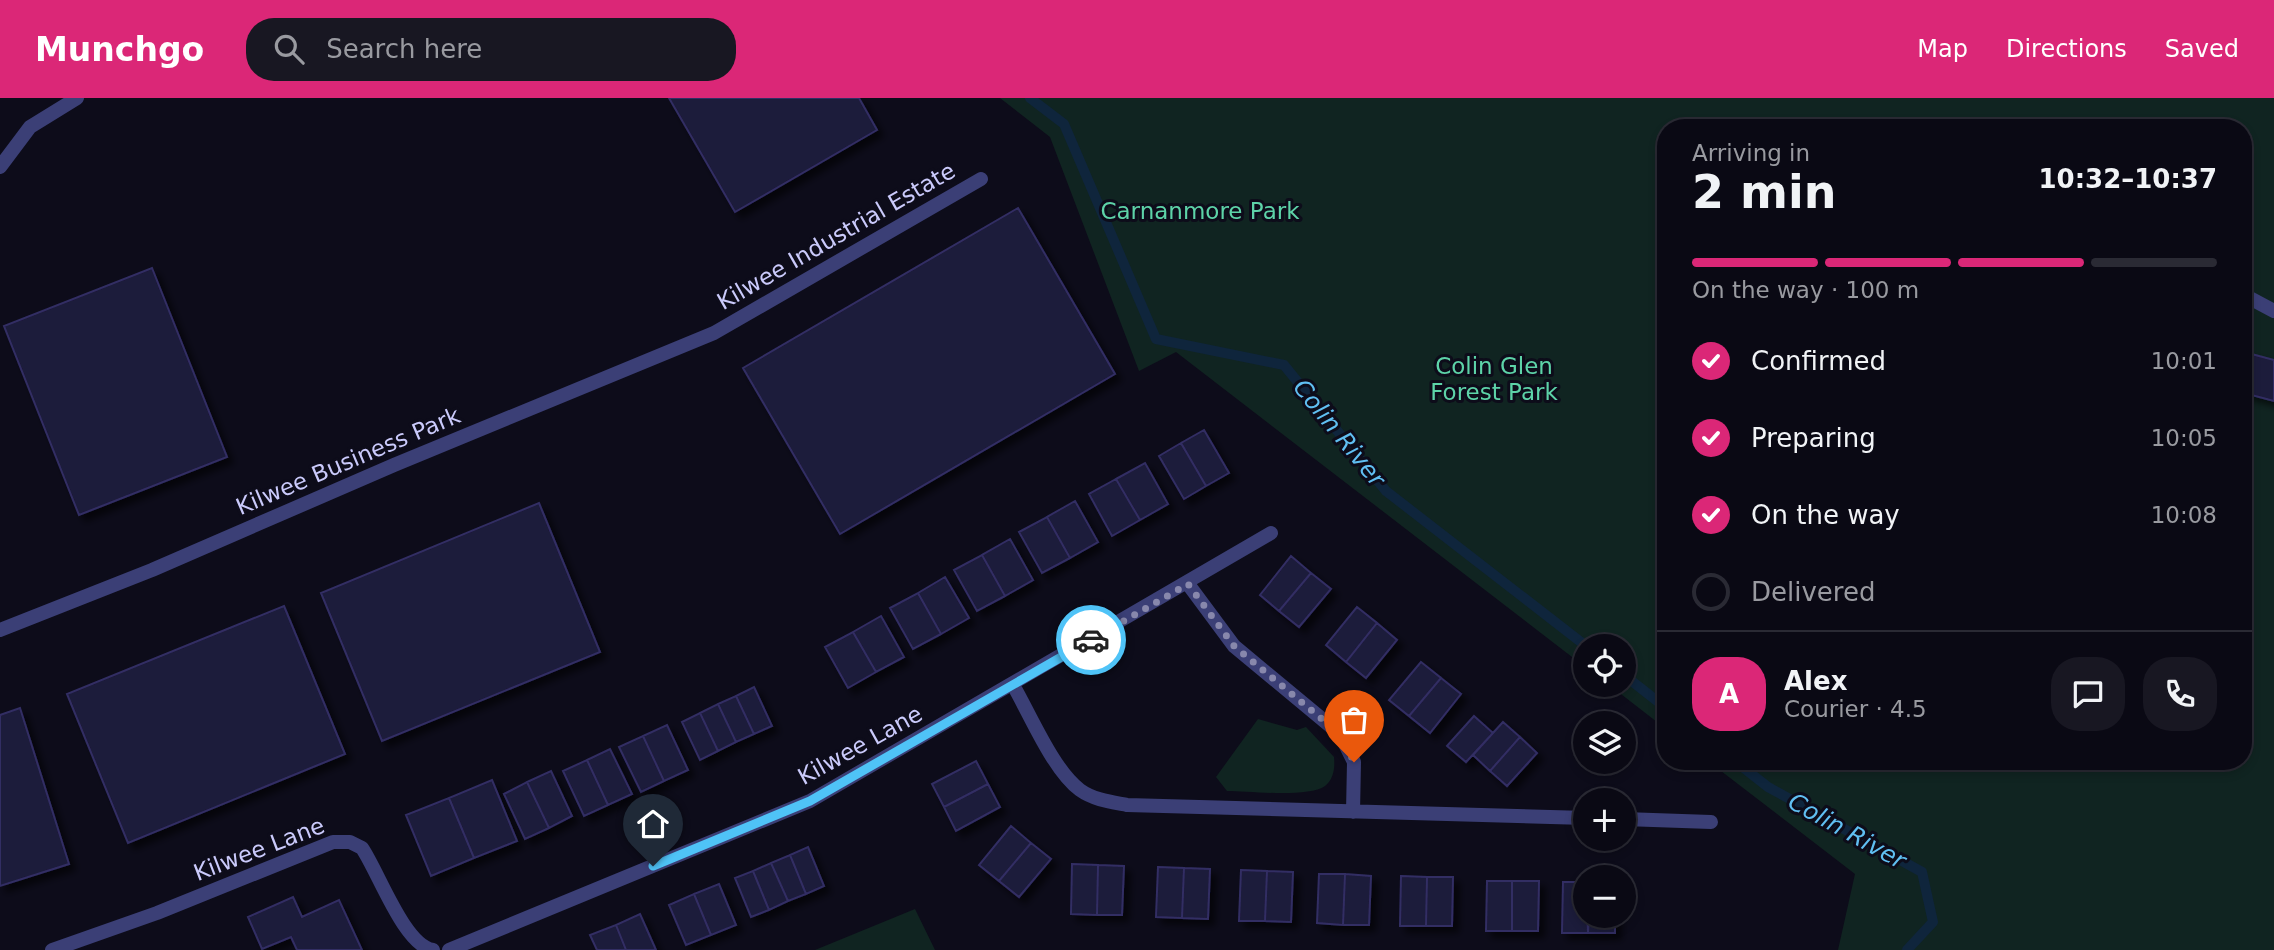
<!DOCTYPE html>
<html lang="en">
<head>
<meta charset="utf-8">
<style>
  :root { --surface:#0a0914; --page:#181722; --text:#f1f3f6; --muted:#999aa0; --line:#2a2a34; --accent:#db2777 }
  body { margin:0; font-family:"DejaVu Sans",sans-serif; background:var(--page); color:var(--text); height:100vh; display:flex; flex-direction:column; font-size:26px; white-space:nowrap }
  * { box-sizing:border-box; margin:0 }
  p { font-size:23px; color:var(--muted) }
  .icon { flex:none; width:38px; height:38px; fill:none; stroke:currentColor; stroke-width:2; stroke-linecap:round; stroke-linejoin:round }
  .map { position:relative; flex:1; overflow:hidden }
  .drawer { position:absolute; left:1657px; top:21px; width:595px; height:651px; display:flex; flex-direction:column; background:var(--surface); border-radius:28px; box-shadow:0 4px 10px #0003,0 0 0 2px var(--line) }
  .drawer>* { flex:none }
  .tools { position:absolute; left:1573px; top:536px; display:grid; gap:14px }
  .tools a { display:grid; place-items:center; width:63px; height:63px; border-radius:50%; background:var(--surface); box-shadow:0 4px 10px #0003,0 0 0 2px var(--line); font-size:35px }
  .pin { position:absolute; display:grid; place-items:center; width:60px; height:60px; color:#fff; margin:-72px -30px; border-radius:50% 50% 50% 0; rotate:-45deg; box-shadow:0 0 7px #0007 }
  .pin .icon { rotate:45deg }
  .courier { position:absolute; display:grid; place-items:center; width:70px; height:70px; margin:-35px; border:5px solid #4fc3f7; border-radius:50%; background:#fff; color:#222; box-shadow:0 2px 9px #0007 }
  .summary em { font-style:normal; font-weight:700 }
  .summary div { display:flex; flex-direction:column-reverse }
  .summary { display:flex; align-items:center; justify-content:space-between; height:119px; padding:0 35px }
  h1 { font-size:46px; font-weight:700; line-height:52px }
  .bar { display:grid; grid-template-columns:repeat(4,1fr); gap:10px 7px; align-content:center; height:84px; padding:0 35px }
  .bar i { height:9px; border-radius:5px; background:var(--line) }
  .bar .active { background:var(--accent) }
  .bar p { grid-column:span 4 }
  .line { display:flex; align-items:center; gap:18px; padding:0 35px; border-top:2px solid var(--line) }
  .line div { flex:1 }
  .round { display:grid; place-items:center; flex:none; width:74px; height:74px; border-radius:28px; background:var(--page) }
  ol { padding:0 35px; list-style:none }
  li { display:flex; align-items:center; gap:21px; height:77px }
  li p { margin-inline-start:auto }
  li .icon { padding:7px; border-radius:50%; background:var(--accent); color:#fff; stroke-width:4 }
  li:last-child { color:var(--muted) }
  li i { width:38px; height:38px; border:4px solid var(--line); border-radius:50% }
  header { display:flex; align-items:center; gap:42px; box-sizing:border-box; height:98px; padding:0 35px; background:var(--accent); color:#fff }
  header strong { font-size:33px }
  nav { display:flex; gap:38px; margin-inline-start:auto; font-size:24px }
  .search { width:490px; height:63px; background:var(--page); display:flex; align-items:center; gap:18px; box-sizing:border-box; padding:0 24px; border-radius:28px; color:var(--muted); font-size:26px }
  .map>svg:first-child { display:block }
  .green { fill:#102421 }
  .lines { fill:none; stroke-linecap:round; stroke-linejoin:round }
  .stream { stroke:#0f253c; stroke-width:10 }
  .building { fill:#1d1a3a; stroke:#322e64; stroke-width:2; filter:url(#shadow) }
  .lane { stroke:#3b3f76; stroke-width:14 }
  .street { stroke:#3b3f76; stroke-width:14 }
  .done { stroke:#8888ac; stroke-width:7; stroke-dasharray:0 12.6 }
  .route { stroke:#4fc3f7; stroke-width:9 }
  .labels { text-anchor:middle; stroke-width:6; stroke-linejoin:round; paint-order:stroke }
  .park-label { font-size:23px; fill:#5dd3a8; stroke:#0d0c1a }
  .street-label { font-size:23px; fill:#cacafb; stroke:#0d0c1a }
  .water-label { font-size:24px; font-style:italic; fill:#60bff2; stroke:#0d0c1a }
</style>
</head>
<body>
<header>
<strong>Munchgo</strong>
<div class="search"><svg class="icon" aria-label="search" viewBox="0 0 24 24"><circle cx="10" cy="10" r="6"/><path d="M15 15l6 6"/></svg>Search here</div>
<nav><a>Map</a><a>Directions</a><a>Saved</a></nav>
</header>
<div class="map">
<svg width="2274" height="852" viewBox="0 0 2274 852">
  <defs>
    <filter id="shadow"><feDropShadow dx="6" dy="6" stdDeviation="3.5" flood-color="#0009"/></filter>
  </defs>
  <rect width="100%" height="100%" fill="#0d0c1a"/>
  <!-- green -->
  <path class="green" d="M1000 0H2274V852H1838L1855 776 1708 663H2244V30H1666V631L1608 586H1624V548H1586L1585 569 1176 254 1139 273 1050 39Z
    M1258 621 1297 632 1306 629 1334 659C1335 669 1334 681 1325 688 1308 700 1249 693 1227 693L1216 679Z
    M915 811 935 852H815Z"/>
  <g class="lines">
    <!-- stream -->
    <path class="stream" d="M1030 0 1064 26 1156 241 1284 267 1386 393 1586 548
      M1624 577 1666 610
      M1735 663 1768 689 1922 774 1933 824 1907 852"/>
  </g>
  <!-- building -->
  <path class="building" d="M669 0H859L877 32 735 114Z
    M1018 110 1115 276 840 436 743 270Z
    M152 170 227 359 79 417 4 228Z
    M2244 254 2274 262V303L2244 295Z
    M1204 332 1229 375 1206 388 1181 345Z
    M1181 345 1206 388 1184 401 1159 358Z
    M1145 365 1168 406 1140 422 1116 381Z
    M1116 381 1140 422 1112 438 1089 396Z
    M1075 403 1098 444 1070 460 1047 419Z
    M539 405 600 554 382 643 321 495Z
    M1047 419 1070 460 1042 475 1019 434Z
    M1010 441 1033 482 1005 498 982 457Z
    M982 457 1005 498 977 513 954 472Z
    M1291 458 1311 475 1279 513 1260 497Z
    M1311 475 1331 491 1299 529 1279 513Z
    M945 479 969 520 941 536 918 495Z
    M918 495 941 536 913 551 890 510Z
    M284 508 345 656 128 745 67 596Z
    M1357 509 1377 525 1346 564 1326 547Z
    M881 518 904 559 876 574 853 534Z
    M1377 525 1397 542 1366 580 1346 564Z
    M853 534 876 574 848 590 825 549Z
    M1421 564 1441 580 1409 618 1389 602Z
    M1441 580 1461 596 1430 635 1409 618Z
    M754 589 772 628 754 636 736 598Z
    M736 598 754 636 736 644 718 606Z
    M718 606 736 644 718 653 700 615Z
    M20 610 69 766 0 788V617Z
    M700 615 718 653 700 662 682 624Z
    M1474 618 1493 635 1466 664 1447 648Z
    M1503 624 1520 639 1490 673 1473 657Z
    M667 627 688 672 664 683 643 638Z
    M643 638 664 683 641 694 619 649Z
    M1520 639 1537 655 1507 688 1490 673Z
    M610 651 632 696 608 707 587 662Z
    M587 662 608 707 584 718 563 673Z
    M976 663 988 686 944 709 932 686Z
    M551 673 572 718 549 730 527 684Z
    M492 682 517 743 474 760 449 700Z
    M527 684 549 730 525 741 504 696Z
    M988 686 1000 709 956 733 944 709Z
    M449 700 474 760 431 778 406 717Z
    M1011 728 1031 745 999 783 979 767Z
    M1031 745 1051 761 1019 799 999 783Z
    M808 749 824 788 806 796 790 757Z
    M790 757 806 796 788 803 771 765Z
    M771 765 788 803 769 812 753 773Z
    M1072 766 1098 767 1097 817 1071 816Z
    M1098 767 1124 768 1122 817H1097Z
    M1158 769 1184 770 1182 820 1156 819Z
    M1184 770 1210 771 1208 821 1182 820Z
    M1241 772 1267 773 1265 823H1239Z
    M753 773 769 812 751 819 735 780Z
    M1267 773 1293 774 1291 824 1265 823Z
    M1319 776H1345L1343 827 1317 825Z
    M1345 776 1371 778 1369 827H1343Z
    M1401 778 1427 779 1426 828H1400Z
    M1427 779H1453L1452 828H1426Z
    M1487 783H1512V833H1486Z
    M1512 783H1539L1538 833H1512Z
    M1563 784H1586L1588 835H1562Z
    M719 786 736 827 711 837 694 796Z
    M694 796 711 837 686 847 669 807Z
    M293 799 302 819 339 802 362 852H297L291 839 262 851 248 819Z
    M640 816 656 852H626L616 827Z
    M1589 817H1615V835H1588Z
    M616 827 626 852H597L590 837Z"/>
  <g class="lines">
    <!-- lane -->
    <path class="lane" d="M0 69 30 29 77 0
      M2244 197 2274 213"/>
    <!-- street -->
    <path class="street" d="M1188 486 1234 548 1340 636 1354 664 1353 714
      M0 532 152 472 394 367 714 235 981 81
      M1013 587C1030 616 1053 672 1080 692 1094 702 1111 704 1127 707L1586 720
      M1624 721 1711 724
      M52 852 157 815 333 744H350L362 750C379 775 404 847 433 852
      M449 852 810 703 1271 435"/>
  </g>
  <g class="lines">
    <!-- done -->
    <path class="done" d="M1091 542 1188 486 1234 548 1340 636 1354 664"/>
    <!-- route -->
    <path class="route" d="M653 768 810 703 1091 542"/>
  </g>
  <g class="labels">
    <!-- park labels -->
    <g class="park-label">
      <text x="1200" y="121">Carnanmore Park</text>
      <text x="1494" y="276">Colin Glen<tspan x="1494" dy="26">Forest Park</tspan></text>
    </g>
    <!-- street labels -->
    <g class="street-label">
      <text transform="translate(836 138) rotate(-30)" y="8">Kilwee Industrial Estate</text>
      <text transform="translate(348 363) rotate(-23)" y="8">Kilwee Business Park</text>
      <text transform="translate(860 647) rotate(-29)" y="8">Kilwee Lane</text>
      <text transform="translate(259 751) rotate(-21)" y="8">Kilwee Lane</text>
    </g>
    <!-- water labels -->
    <g class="water-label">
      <text transform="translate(1339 335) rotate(51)" y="8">Colin River</text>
      <text transform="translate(1847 733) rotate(29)" y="8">Colin River</text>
    </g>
  </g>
</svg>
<div class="tools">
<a><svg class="icon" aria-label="locate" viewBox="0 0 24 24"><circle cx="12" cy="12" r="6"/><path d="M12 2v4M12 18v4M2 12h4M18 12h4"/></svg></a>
<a><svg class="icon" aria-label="layers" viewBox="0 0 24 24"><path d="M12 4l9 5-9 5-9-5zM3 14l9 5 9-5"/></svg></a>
<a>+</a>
<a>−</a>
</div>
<div class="pin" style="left:1354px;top:664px;background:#ea580c"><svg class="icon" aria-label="bag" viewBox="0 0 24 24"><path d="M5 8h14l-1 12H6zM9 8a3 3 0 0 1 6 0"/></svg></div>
<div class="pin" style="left:653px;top:768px;background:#1f2937"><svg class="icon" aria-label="home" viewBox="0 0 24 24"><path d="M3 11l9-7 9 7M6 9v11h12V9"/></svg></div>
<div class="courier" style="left:1091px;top:542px"><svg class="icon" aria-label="car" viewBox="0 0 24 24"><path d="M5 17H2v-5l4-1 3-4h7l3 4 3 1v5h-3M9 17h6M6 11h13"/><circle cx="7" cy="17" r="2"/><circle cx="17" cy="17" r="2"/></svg></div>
<section class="drawer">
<div class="summary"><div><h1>2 min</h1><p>Arriving in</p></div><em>10:32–10:37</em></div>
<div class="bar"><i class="active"></i><i class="active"></i><i class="active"></i><i></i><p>On the way · 100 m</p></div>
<ol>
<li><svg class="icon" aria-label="check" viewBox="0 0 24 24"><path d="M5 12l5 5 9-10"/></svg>Confirmed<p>10:01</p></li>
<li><svg class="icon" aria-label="check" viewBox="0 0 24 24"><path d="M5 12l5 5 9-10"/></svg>Preparing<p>10:05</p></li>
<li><svg class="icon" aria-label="check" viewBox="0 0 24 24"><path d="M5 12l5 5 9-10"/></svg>On the way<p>10:08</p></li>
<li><i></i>Delivered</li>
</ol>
<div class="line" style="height:126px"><b class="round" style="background:var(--accent);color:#fff">A</b><div><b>Alex</b><p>Courier · 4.5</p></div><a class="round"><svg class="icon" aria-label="chat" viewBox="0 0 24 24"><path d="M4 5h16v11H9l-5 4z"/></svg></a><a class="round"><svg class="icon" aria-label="phone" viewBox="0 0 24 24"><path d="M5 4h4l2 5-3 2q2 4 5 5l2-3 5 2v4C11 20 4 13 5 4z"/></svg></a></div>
</section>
</div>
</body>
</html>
